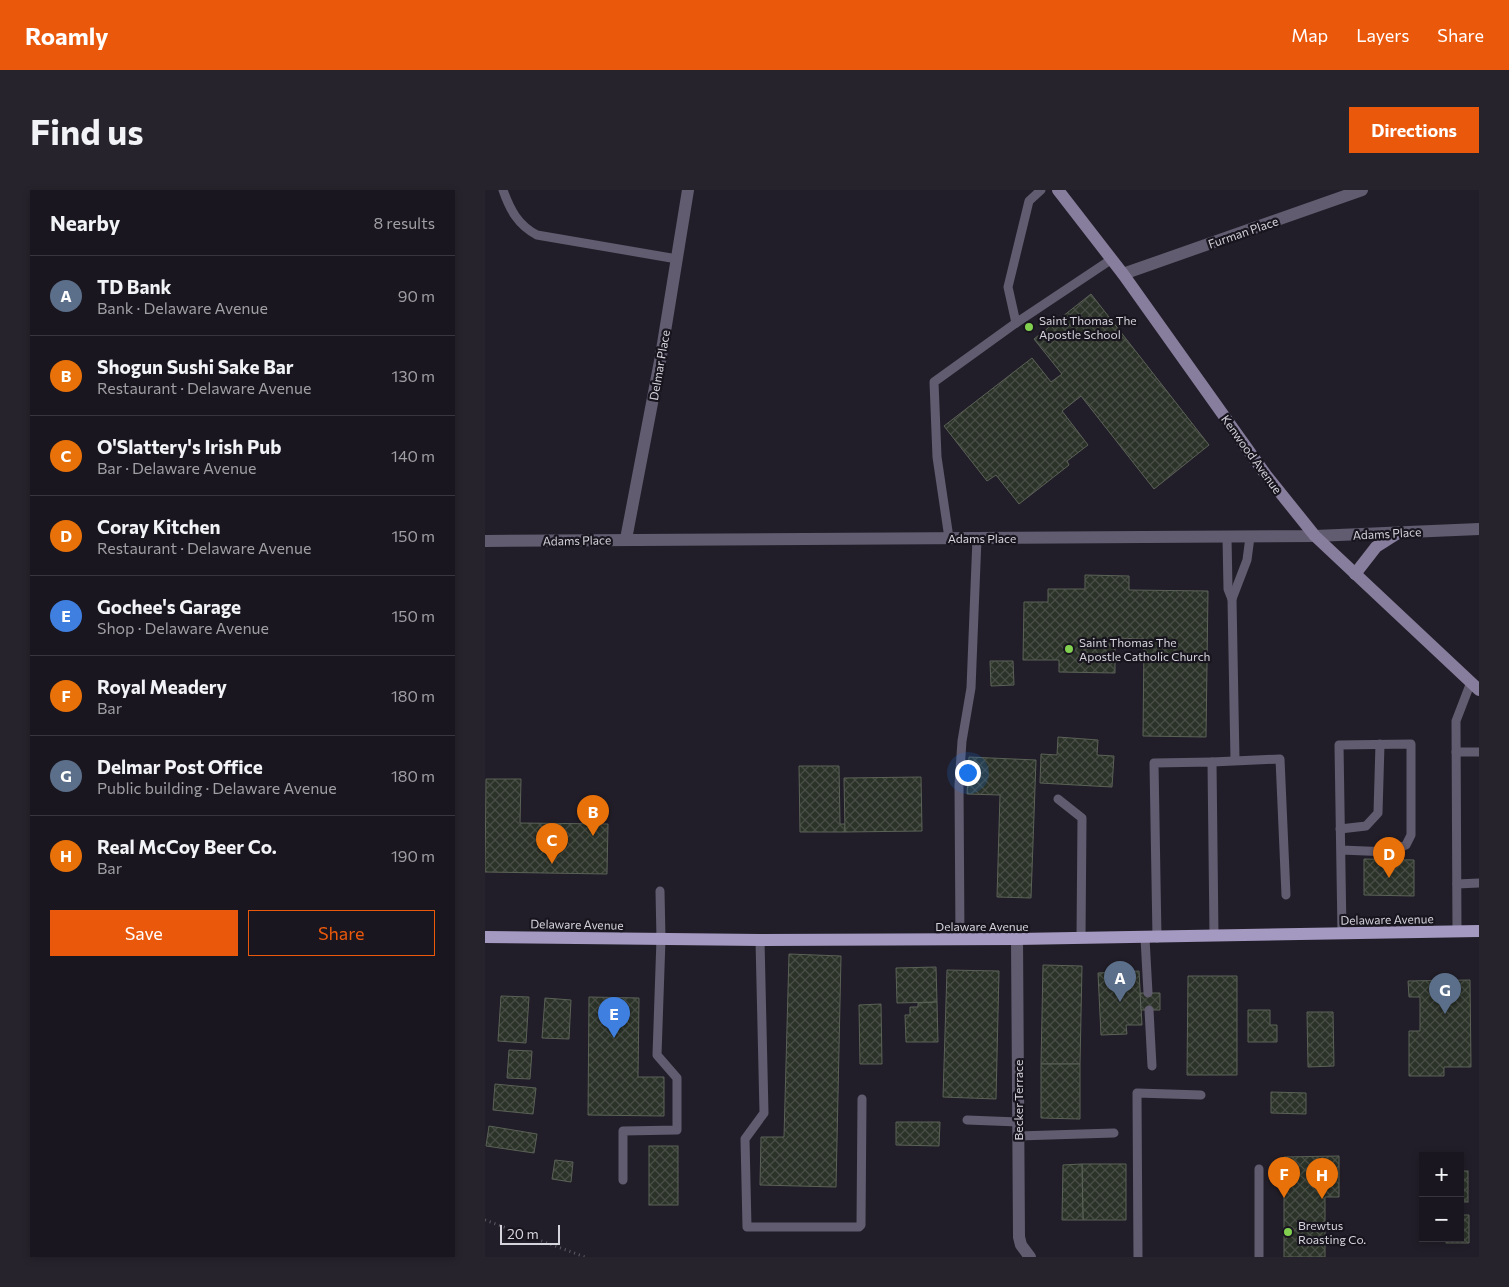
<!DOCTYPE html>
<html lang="en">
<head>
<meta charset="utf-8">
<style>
  body { margin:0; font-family:Commissioner,sans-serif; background:#27232c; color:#f1f3f6 }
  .controls { position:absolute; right:15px; bottom:15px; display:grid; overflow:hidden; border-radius:0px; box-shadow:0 2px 8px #0003 }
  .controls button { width:45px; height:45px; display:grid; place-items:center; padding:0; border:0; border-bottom:1px solid #38353d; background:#1a161f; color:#f1f3f6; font:25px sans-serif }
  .scale { position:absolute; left:15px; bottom:12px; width:60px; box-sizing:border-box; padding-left:5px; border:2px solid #d5d3db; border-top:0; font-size:14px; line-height:18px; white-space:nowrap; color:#d5d3db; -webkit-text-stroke:4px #18151f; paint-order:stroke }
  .you { position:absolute; left:482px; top:582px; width:18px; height:18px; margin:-12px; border:4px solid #fff; border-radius:50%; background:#1a73e8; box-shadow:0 0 0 8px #1a73e833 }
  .badge { display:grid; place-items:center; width:32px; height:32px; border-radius:50%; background:#ea580c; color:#fff; font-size:16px; font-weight:700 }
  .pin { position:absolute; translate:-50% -41px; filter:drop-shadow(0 1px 2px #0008) }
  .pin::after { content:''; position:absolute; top:26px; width:18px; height:15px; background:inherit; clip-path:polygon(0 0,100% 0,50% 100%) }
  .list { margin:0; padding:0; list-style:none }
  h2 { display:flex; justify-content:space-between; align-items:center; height:65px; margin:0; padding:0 20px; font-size:21px }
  h2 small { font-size:16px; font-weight:400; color:#9f9fa4 }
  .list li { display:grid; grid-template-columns:32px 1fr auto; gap:15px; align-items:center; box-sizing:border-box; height:80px; padding:0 20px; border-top:1px solid #38353d }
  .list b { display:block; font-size:19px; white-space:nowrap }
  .list p { margin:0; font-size:16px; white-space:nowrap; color:#9f9fa4 }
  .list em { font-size:16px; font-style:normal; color:#9f9fa4 }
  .actions { display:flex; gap:10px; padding:15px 20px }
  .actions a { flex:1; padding:11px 0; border:1px solid #ea580c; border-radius:0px; text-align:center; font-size:18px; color:#ea580c }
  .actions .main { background:#ea580c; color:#fff }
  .map { position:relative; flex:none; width:994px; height:1067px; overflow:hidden; border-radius:0px }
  header { display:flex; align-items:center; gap:30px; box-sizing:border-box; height:70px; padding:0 25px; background:#ea580c; color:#fff }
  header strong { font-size:24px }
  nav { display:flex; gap:28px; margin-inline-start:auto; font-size:18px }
  .intro { display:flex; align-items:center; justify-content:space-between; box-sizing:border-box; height:120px; padding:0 30px }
  h1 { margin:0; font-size:35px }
  .button { padding:12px 22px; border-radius:0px; background:#ea580c; color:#fff; font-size:18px; font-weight:700 }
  main { display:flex; gap:30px; padding:0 30px }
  aside { flex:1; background:#1a161f; border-radius:0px; box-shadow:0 2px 8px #0003 }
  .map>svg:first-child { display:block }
  .building { fill:url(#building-cross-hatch); stroke:#5a6156 }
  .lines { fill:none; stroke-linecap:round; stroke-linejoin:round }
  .path { stroke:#5e5a64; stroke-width:3; stroke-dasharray:1 4; stroke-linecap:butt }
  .lane { stroke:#625c70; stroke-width:9 }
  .street { stroke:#625c70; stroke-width:12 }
  .secondary { stroke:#877e9d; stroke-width:12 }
  .primary { stroke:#a499c0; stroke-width:12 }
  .poi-dot { fill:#82d04f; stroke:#18151f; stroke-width:2 }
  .labels { text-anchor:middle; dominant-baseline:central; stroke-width:4.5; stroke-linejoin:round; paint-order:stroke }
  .street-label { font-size:12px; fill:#d5d3db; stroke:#18151f }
  .poi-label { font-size:12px; fill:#d5d3db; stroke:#18151f; text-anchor:start }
</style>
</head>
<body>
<header>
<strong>Roamly</strong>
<nav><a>Map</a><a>Layers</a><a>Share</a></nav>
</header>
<div class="intro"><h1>Find us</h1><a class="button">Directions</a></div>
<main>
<aside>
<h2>Nearby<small>8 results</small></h2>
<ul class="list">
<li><span class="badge" style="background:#5c6f8a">A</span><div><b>TD Bank</b><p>Bank · Delaware Avenue</p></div><em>90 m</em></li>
<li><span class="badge" style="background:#e8710a">B</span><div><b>Shogun Sushi Sake Bar</b><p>Restaurant · Delaware Avenue</p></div><em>130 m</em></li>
<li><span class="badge" style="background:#e8710a">C</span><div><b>O'Slattery's Irish Pub</b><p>Bar · Delaware Avenue</p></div><em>140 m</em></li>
<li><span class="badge" style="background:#e8710a">D</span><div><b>Coray Kitchen</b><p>Restaurant · Delaware Avenue</p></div><em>150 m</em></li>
<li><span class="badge" style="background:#3f7fe0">E</span><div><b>Gochee's Garage</b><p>Shop · Delaware Avenue</p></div><em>150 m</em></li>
<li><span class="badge" style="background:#e8710a">F</span><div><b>Royal Meadery</b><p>Bar</p></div><em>180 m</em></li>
<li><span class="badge" style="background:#5c6f8a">G</span><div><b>Delmar Post Office</b><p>Public building · Delaware Avenue</p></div><em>180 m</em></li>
<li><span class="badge" style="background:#e8710a">H</span><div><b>Real McCoy Beer Co.</b><p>Bar</p></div><em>190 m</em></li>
</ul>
<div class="actions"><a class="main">Save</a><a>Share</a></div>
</aside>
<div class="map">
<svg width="994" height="1067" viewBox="0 0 994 1067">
  <defs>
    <pattern id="building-cross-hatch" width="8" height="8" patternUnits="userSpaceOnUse" patternTransform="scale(1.25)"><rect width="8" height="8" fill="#2b3228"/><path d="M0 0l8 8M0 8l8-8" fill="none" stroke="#494f47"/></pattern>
  </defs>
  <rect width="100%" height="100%" fill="#221e29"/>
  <g class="building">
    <polygon points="606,104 724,255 669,299 596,206 577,221 603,255 582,271 584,275 534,314 511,285 502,291 459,236 547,168 566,192 577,184 549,149"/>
    <polygon points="600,385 644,386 644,400 723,401 721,547 658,546 659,449 630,448 630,483 574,482 574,470 538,470 539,412 563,412 563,399 600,399"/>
    <polygon points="505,471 528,471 529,495 506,496"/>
    <polygon points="573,547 613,550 612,565 629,566 627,597 555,593 556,564 572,565"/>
    <polygon points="484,567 551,570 546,708 512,707 515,605 482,604"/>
    <polygon points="314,576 354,576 355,634 360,634 360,642 315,642"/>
    <polygon points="436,587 437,641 360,642 359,588"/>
    <polygon points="1,589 36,589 35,633 123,634 122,684 0,682"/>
    <polygon points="879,669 929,670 929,706 879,705"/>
    <polygon points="304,764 356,766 351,997 275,995 276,947 299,947"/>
    <polygon points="558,775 597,776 595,874 556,874"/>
    <polygon points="451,777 452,812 412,813 411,778"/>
    <polygon points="462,780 514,781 511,909 458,907"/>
    <polygon points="654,781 657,835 641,835 642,844 616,845 613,783"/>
    <polygon points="703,786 752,786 752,885 702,885"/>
    <polygon points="985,790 986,877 959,877 959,886 924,886 924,841 935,841 935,807 924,807 923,791"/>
    <polygon points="655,803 675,803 675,820 656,820"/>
    <polygon points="16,806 44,807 41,853 13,851"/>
    <polygon points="104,807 154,808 153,887 179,887 179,926 103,925"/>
    <polygon points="60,808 86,810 84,849 57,848"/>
    <polygon points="452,812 453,852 421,852 420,825 425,825 425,817 433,817 433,813"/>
    <polygon points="396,814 397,874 375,874 374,815"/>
    <polygon points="763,820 785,820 785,835 792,835 792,852 763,852"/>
    <polygon points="822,822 848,822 849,876 823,877"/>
    <polygon points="24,860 47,861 45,889 22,888"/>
    <polygon points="556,874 595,874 595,929 556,928"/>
    <polygon points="10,894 51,898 48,924 8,920"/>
    <polygon points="786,902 821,903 821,924 786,923"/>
    <polygon points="411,932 455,932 454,956 411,955"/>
    <polygon points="4,936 52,944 49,963 1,956"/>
    <rect x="164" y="956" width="29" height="59"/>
    <polygon points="854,966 854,1007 840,1007 840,1067 799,1067 799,967"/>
    <polygon points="70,970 88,972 86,992 67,989"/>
    <polygon points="597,974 641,974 641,1030 598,1030"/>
    <polygon points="597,974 598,1030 577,1030 578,975"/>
    <rect x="975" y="981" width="8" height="31"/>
    <polygon points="975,1025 984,1025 984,1053 961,1053 961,1048 975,1048"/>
  </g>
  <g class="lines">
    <polyline class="path" points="0,1030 100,1067"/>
    <g class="lane">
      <path d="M18 0C25 20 33 35 52 45L192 69"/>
      <polyline points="531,133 523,97 544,11 556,0"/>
      <polyline points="742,347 743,399 747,409 750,570"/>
      <polyline points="464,348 452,267 449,192 531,133 627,69"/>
      <polyline points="747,409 762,370 765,347"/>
      <polyline points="971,562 994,562"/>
      <polyline points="727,572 795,569 801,705"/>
      <polyline points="573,609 597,628 596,748"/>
      <polyline points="855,639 881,636 893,623 895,554"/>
      <polyline points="856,660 905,662 921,655 926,645 926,554 854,555 857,743"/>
      <polyline points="972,694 994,693"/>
      <polyline points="972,741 971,531 986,492"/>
      <polyline points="660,748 663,803"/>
      <polyline points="672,748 669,573 727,572 729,746"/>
      <polyline points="475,749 474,595 477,551 486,498 492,348"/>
      <polyline points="275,750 279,923 260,949 262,1037 374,1037 376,1035 377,909"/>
      <polyline points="664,820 667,876"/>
      <polyline points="482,930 533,932"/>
      <polyline points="533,946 629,943"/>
      <polyline points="138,990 138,941 192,940 192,888 172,865 176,749 175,701"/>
      <polyline points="653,1067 652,903 716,905"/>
      <polyline points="774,1067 774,979"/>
    </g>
    <g class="street">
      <polyline points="638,84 877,0"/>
      <polyline points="141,349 176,166 203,0"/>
      <polyline points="0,351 830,346 994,339"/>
      <polyline points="532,749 534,1047 536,1055 545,1067"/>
    </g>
    <g class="secondary">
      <polyline points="573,0 638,84 781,285 830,346 994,500"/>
      <polyline points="870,384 891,357 913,343"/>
    </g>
    <polyline class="primary" points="0,747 275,750 532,749 994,741"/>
  </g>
  <g class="poi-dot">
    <circle cx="544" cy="137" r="5"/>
    <circle cx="584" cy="459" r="5"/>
    <circle cx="803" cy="1042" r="5"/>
  </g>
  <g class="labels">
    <g class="street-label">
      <text transform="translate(758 42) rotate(-19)">Furman Place</text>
      <text transform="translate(174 175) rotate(-80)">Delmar Place</text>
      <text transform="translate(767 264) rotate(54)">Kenwood Avenue</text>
      <text transform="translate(902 343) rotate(-3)">Adams Place</text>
      <text x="497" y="348">Adams Place</text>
      <text transform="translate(92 350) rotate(-1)">Adams Place</text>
      <text transform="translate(902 729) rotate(-1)">Delaware Avenue</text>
      <text transform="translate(92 734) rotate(1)">Delaware Avenue</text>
      <text x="497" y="736">Delaware Avenue</text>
      <text transform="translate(533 910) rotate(-90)">Becker Terrace</text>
    </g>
    <g class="poi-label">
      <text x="554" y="130">Saint Thomas The<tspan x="554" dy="14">Apostle School</tspan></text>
      <text x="594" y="452">Saint Thomas The<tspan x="594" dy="14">Apostle Catholic Church</tspan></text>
      <text x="813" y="1035">Brewtus<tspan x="813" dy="14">Roasting Co.</tspan></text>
    </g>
  </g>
</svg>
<div class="controls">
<button>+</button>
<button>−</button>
</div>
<div class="scale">20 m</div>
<div class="you"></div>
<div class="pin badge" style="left:635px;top:812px;background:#5c6f8a">A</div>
<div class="pin badge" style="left:108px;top:646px;background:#e8710a">B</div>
<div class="pin badge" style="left:67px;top:674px;background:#e8710a">C</div>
<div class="pin badge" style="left:904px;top:688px;background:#e8710a">D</div>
<div class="pin badge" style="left:129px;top:848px;background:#3f7fe0">E</div>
<div class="pin badge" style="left:799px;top:1008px;background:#e8710a">F</div>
<div class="pin badge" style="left:960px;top:824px;background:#5c6f8a">G</div>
<div class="pin badge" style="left:837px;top:1009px;background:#e8710a">H</div>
</div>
</main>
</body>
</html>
